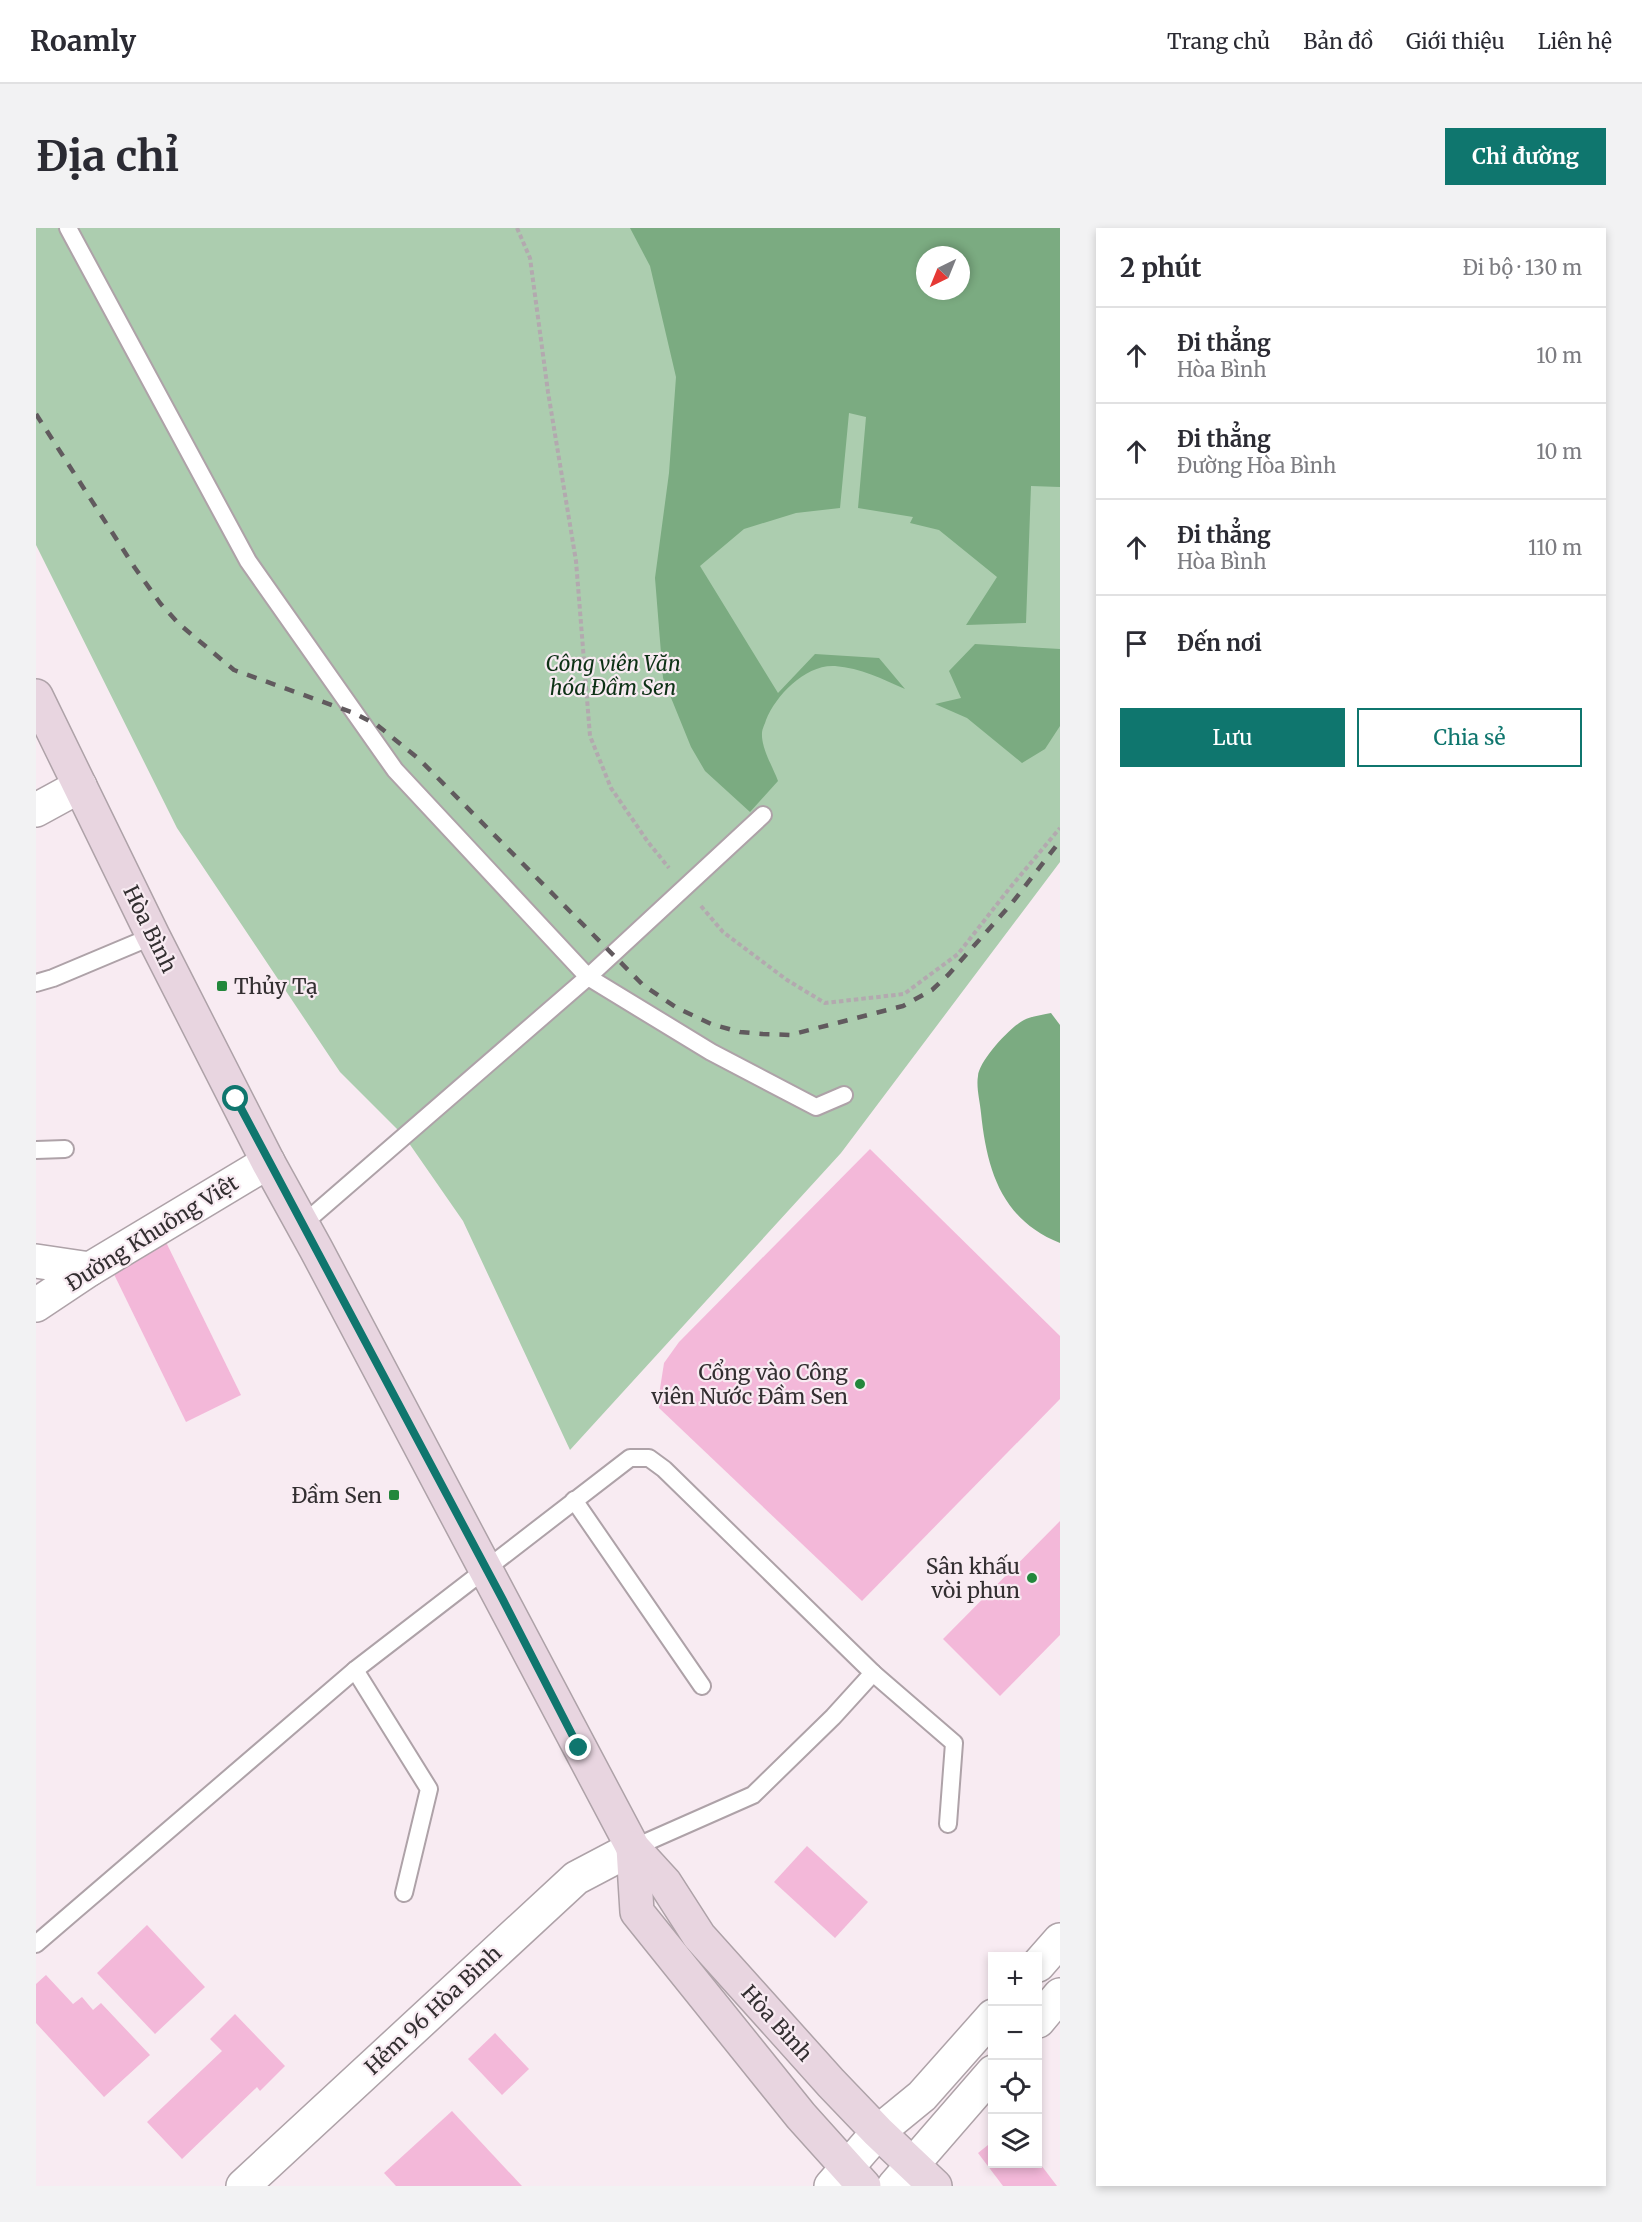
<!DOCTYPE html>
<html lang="vi">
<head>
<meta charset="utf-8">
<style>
  body { margin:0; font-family:Merriweather,serif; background:#f2f2f3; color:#2b2b33 }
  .controls { position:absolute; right:18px; bottom:18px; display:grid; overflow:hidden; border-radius:0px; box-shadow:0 3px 9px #0003 }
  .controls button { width:54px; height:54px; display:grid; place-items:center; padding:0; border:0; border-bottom:2px solid #e1e1e2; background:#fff; color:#2b2b33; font:30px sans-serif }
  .compass { position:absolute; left:880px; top:18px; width:54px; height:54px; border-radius:50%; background:#fff; box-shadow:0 3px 9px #0003; rotate:223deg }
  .stop { position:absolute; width:18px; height:18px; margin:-14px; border:4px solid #0f766e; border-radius:50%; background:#fff }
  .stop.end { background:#0f766e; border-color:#fff; box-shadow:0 2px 6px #0008 }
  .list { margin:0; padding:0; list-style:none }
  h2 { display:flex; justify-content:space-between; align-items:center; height:78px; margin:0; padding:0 24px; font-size:26px }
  h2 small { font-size:20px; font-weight:400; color:#7c7c81 }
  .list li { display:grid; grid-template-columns:39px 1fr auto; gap:18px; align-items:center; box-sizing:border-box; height:96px; padding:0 24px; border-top:2px solid #e1e1e2 }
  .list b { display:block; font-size:22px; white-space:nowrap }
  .list p { margin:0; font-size:20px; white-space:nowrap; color:#7c7c81 }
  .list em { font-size:20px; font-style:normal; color:#7c7c81 }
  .actions { display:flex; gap:12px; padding:18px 24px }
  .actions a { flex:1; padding:14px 0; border:2px solid #0f766e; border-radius:0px; text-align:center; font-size:21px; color:#0f766e }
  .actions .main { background:#0f766e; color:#fff }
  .icon { flex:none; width:33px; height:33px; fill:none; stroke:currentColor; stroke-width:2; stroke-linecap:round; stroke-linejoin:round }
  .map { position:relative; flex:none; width:1024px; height:1958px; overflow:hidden; border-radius:0px }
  header { display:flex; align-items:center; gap:36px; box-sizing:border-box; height:84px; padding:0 30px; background:#fff; border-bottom:2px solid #e1e1e2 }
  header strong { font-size:28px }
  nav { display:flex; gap:33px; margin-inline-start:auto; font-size:21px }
  .intro { display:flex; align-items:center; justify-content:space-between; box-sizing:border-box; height:144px; padding:0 36px }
  h1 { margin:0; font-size:42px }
  .button { padding:15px 27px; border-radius:0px; background:#0f766e; color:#fff; font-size:21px; font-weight:700 }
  main { display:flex; gap:36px; padding:0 36px }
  aside { flex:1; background:#fff; border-radius:0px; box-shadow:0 3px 9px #0003 }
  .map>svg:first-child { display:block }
  .green { fill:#accdaf; fill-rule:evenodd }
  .water { fill:#7bab81; fill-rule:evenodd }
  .building { fill:#f3b8d9 }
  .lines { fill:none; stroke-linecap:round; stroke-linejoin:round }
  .service-casing { stroke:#aea2a8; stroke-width:20 }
  .minor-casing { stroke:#aea2a8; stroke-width:36 }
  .tertiary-casing { stroke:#aea2a8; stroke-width:36 }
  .secondary-casing { stroke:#aea2a8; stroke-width:36 }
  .path { stroke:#b3a9af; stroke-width:4; stroke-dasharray:4.5 3; stroke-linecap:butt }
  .service { stroke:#fff; stroke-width:16 }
  .minor { stroke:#fff; stroke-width:33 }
  .tertiary { stroke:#fff; stroke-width:33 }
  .secondary { stroke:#e8d5e0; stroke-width:33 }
  .rail { stroke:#615a5e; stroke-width:4.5; stroke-dasharray:10 10; stroke-linecap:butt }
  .route { stroke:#0f766e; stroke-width:8 }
  .poi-dot { fill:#23873c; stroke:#f8ebf2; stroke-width:2 }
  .labels { text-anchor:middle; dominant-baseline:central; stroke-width:4.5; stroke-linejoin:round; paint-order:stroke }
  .park-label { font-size:21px; font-style:italic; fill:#0d3115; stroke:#f8ebf2 }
  .street-label { font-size:21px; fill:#332f31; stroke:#f8ebf2 }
  .poi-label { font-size:21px; fill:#332f31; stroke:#f8ebf2; text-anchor:end }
</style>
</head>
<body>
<header>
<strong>Roamly</strong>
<nav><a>Trang chủ</a><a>Bản đồ</a><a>Giới thiệu</a><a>Liên hệ</a></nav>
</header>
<div class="intro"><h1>Địa chỉ</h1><a class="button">Chỉ đường</a></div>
<main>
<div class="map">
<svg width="1024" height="1958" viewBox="0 0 1024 1958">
  <rect width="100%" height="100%" fill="#f8ebf2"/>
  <path class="green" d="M0 0H1024V634L805 925 534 1222 427 993 368 908 304 844 141 600 0 317ZM889 27H925V63H889Z"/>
  <g class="water">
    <path d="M594 0H1024V259L995 258 990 395 930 397 961 349 903 302 874 295 877 289 822 280 830 189 813 185 804 280 760 285 708 301 664 338 742 465 779 426 843 430 869 461C846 451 825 440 799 438 770 436 740 467 730 492 729 496 726 501 726 505 725 520 737 539 742 553L714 584 669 543 655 519 627 450 619 350 633 245 640 149 614 38ZM889 27H925V63H889Z"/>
    <polygon points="939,416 1024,421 1024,498 1009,521 986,535 931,490 899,476 925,470 913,443"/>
    <path d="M1015 785 1024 797V1015C966 992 951 943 945 885 944 874 940 859 942 848 943 833 974 799 988 792 995 788 1007 787 1015 785Z"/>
  </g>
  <g class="building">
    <polygon points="834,921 1024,1108 1024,1171 826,1373 623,1180 623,1167 628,1135 643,1114"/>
    <polygon points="127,1008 205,1167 150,1194 72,1034"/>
    <polygon points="1024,1293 1024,1407 964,1468 907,1411"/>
    <polygon points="771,1618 832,1674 799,1710 738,1654"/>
    <polygon points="111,1697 169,1759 119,1806 61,1745"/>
    <polygon points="10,1747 37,1776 46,1769 57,1782 65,1775 114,1827 68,1869 0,1795 0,1756"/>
    <polygon points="199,1786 249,1838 224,1863 221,1859 146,1931 111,1894 186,1823 174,1811"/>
    <polygon points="459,1805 493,1841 466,1867 432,1831"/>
    <polygon points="416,1883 486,1958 360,1958 348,1945"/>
    <polygon points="957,1913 957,1936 1002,1936 1002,1933 1021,1958 967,1958 942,1925"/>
  </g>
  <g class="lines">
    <g class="service-casing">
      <g id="service">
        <polyline points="32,0 212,333 359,542 552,749 727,587"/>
        <polyline points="0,755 17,750 117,708"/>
        <polyline points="0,922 29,921"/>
        <polyline points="267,996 552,749 675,824 780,879 808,867"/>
        <polyline points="538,1272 666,1458"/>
        <polyline points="319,1442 393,1561 368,1665"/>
        <polyline points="597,1620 717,1567 797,1489 837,1445"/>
        <polyline points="0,1716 319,1442 594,1230 613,1230 628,1241 837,1445 918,1515 912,1596"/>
      </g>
    </g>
    <g class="minor-casing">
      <g id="minor">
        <polyline points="0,582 44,558"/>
        <polyline points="0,1033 54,1041"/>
        <polyline points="207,1958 540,1650 597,1620"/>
      </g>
    </g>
    <g class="tertiary-casing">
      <g id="tertiary">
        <polyline points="0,1077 54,1041 232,934"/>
        <polyline points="1002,1737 1024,1712"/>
        <polyline points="1002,1793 1024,1767"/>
        <polyline points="795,1958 842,1904 886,1868 957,1788"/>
        <polyline points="858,1958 957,1844"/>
      </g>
    </g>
    <g class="secondary-casing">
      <g id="secondary">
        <polyline points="0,468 117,708 232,934 280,1021 597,1620 629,1655 663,1708 795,1855 842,1904 899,1958"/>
        <polyline points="597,1620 601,1684 765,1888 828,1958"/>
      </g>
    </g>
    <g class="path">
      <polyline points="481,0 494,30 512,164 540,333 554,508 575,560 612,614 633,640"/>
      <polyline points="665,678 687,704 751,752 789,775 868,766 922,726 973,661 1024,600"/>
    </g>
    <use href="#service" class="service"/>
    <use href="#minor" class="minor"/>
    <use href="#tertiary" class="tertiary"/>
    <use href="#secondary" class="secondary"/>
    <polyline class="rail" points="0,186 99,340 124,375 143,396 198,442 318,485 341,497 383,531 607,757 641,780 675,796 704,804 726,806 754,807 867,778 896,762 913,746 976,675 1024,613"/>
  </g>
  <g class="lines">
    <polyline class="route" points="200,871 467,1372 543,1520"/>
  </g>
  <g class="poi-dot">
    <rect x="180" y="752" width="12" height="12" rx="3"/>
    <circle cx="824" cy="1156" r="6"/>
    <rect x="352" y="1261" width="12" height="12" rx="3"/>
    <circle cx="996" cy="1350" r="6"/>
  </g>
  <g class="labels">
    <g class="park-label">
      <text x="577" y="435">Công viên Văn<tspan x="577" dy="24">hóa Đầm Sen</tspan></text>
    </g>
    <g class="street-label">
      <text transform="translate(114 701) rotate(64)">Hòa Bình</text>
      <text transform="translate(116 1005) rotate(-32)">Đường Khuông Việt</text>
      <text transform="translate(397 1782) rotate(-43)">Hẻm 96 Hòa Bình</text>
      <text transform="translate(741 1795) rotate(48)">Hòa Bình</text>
    </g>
    <g class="poi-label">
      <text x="198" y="758" text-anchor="start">Thủy Tạ</text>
      <text x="812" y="1144">Cổng vào Công<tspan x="812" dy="24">viên Nước Đầm Sen</tspan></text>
      <text x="346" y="1267">Đầm Sen</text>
      <text x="984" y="1338">Sân khấu<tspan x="984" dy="24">vòi phun</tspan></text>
    </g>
  </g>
</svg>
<div class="controls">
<button>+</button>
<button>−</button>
<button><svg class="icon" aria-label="locate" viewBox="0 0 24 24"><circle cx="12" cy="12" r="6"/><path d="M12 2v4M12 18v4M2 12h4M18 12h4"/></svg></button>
<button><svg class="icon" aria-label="layers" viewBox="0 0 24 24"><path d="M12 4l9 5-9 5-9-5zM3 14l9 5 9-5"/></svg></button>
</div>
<svg class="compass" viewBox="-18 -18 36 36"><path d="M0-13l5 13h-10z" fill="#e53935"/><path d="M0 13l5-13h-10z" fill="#7c7c81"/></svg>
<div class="stop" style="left:200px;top:871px"></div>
<div class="stop end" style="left:543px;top:1520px"></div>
</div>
<aside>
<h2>2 phút<small>Đi bộ · 130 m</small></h2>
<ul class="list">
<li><svg class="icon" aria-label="ahead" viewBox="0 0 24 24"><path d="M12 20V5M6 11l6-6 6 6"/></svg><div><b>Đi thẳng</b><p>Hòa Bình</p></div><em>10 m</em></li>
<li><svg class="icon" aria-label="ahead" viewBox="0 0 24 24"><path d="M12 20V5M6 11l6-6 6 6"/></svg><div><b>Đi thẳng</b><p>Đường Hòa Bình</p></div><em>10 m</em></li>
<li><svg class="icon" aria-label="ahead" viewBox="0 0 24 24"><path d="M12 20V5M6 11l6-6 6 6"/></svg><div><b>Đi thẳng</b><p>Hòa Bình</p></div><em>110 m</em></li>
<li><svg class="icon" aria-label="arrive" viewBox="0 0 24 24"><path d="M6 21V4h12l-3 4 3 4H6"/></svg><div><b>Đến nơi</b></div></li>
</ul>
<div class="actions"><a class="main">Lưu</a><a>Chia sẻ</a></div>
</aside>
</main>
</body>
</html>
